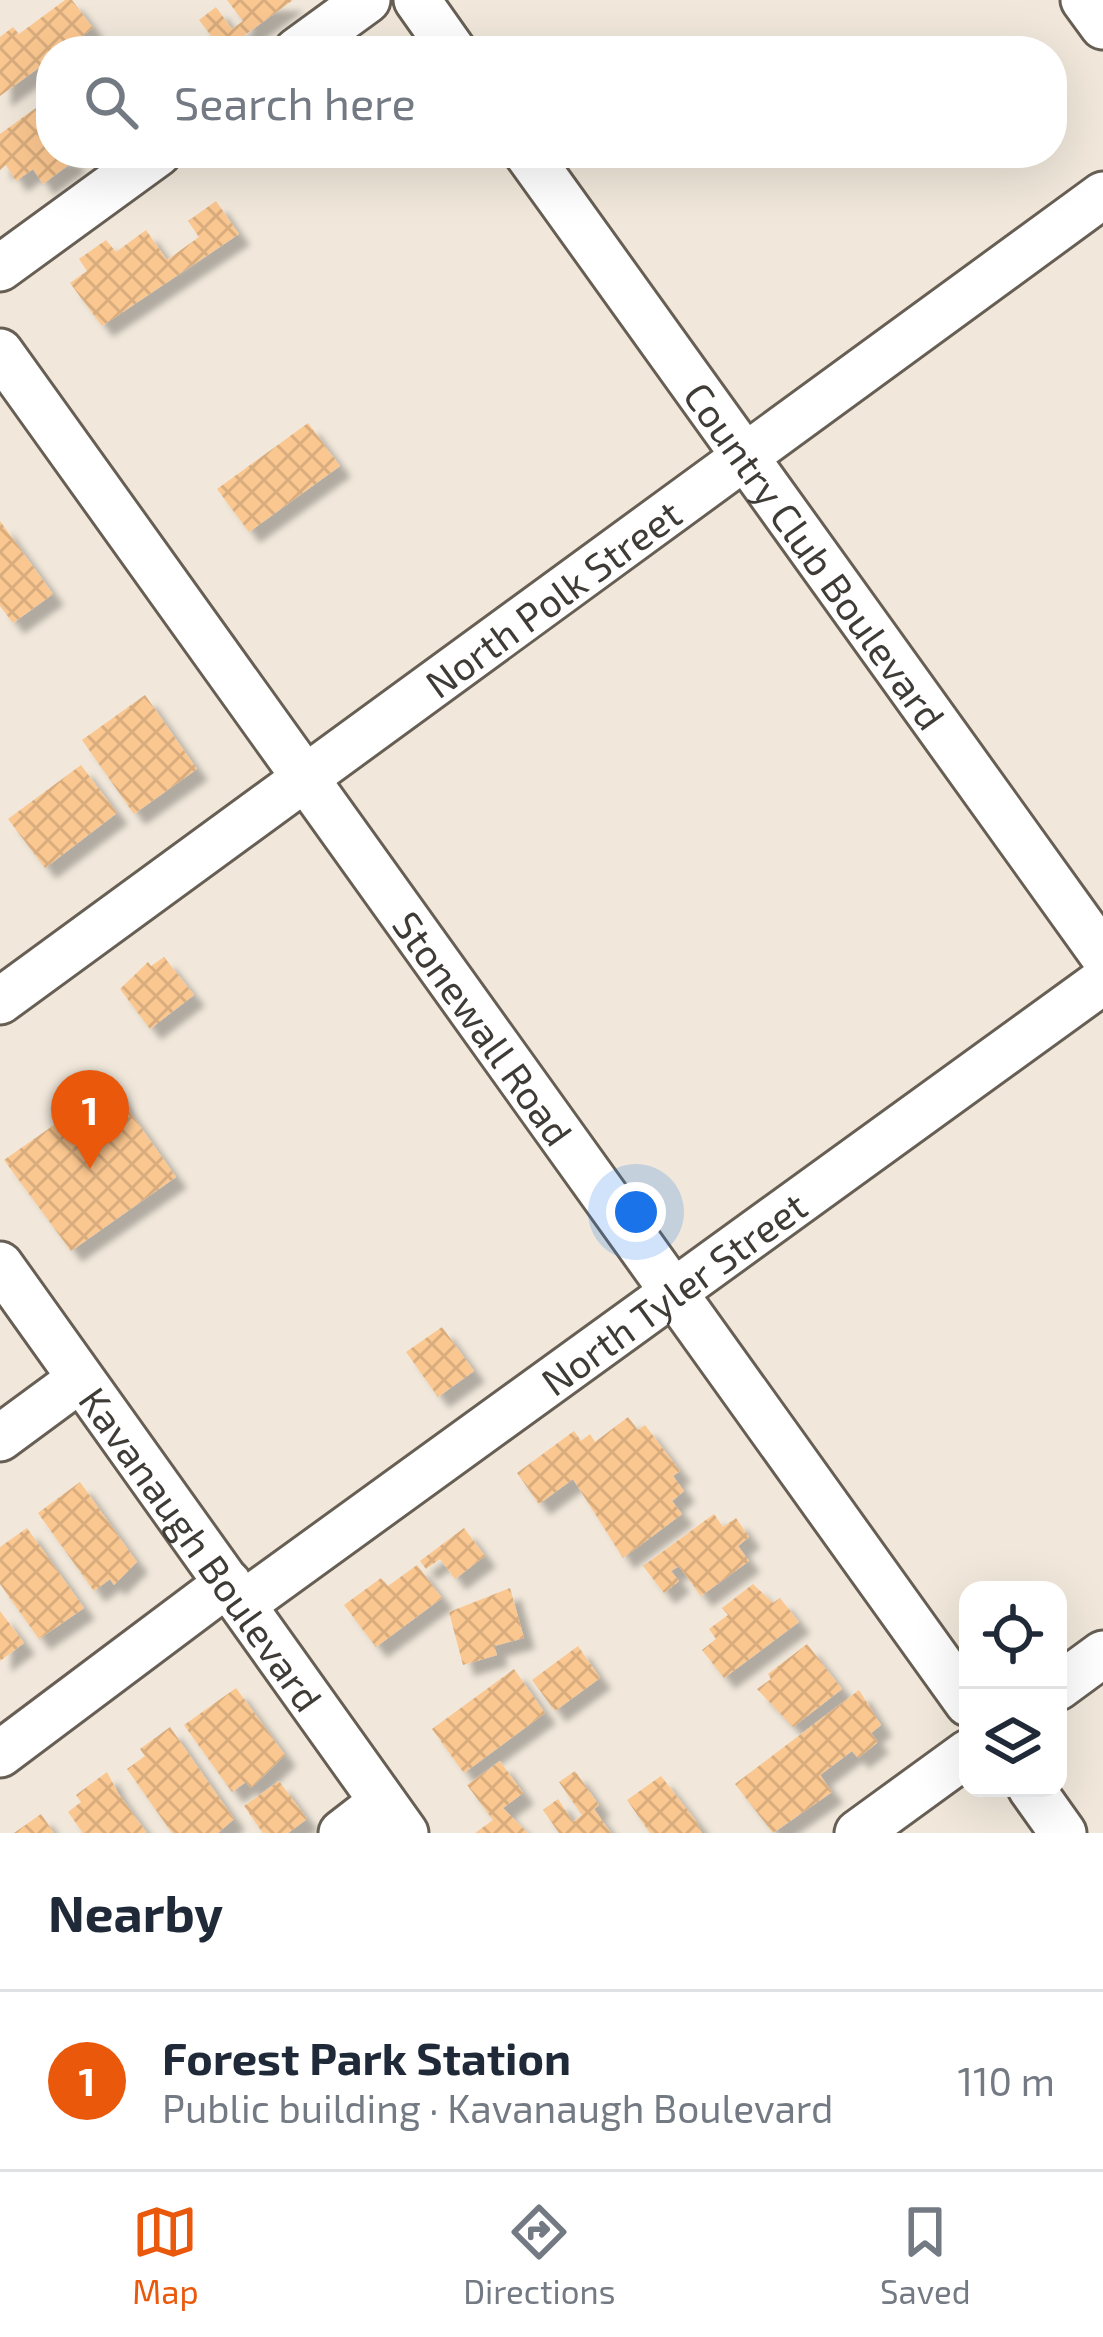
<!DOCTYPE html>
<html lang="en">
<head>
<meta charset="utf-8">
<style>
  body { margin:0; font-family:"Exo 2",sans-serif; background:#f2f2f3; color:#1f2937 }
  .controls { position:absolute; right:36px; bottom:36px; display:grid; overflow:hidden; border-radius:24px; box-shadow:0 12px 48px #0002 }
  .controls button { width:108px; height:108px; display:grid; place-items:center; padding:0; border:0; border-bottom:3px solid #e0e1e3; background:#fff; color:#1f2937; font:60px sans-serif }
  .you { position:absolute; left:636px; top:1212px; width:42px; height:42px; margin:-30px; border:9px solid #fff; border-radius:50%; background:#1a73e8; box-shadow:0 0 0 18px #1a73e833 }
  .badge { display:grid; place-items:center; width:78px; height:78px; border-radius:50%; background:#ea580c; color:#fff; font-size:39px; font-weight:700 }
  .pin { position:absolute; translate:-50% -99px; filter:drop-shadow(0 3px 6px #0008) }
  .pin::after { content:''; position:absolute; top:63px; width:42px; height:36px; background:inherit; clip-path:polygon(0 0,100% 0,50% 100%) }
  .list { margin:0; padding:0; list-style:none }
  h2 { display:flex; justify-content:space-between; align-items:center; height:156px; margin:0; padding:0 48px; font-size:51px }
  h2 small { font-size:39px; font-weight:400; color:#747a83 }
  .list li { display:grid; grid-template-columns:78px 1fr auto; gap:36px; align-items:center; box-sizing:border-box; height:180px; padding:0 48px; border-top:3px solid #e0e1e3 }
  .list b { display:block; font-size:45px; white-space:nowrap }
  .list p { margin:0; font-size:39px; white-space:nowrap; color:#747a83 }
  .list em { font-size:39px; font-style:normal; color:#747a83 }
  .icon { flex:none; width:66px; height:66px; fill:none; stroke:currentColor; stroke-width:2; stroke-linecap:round; stroke-linejoin:round }
  .map { position:relative; flex:none; width:1103px; height:1833px; overflow:hidden }
  .search { position:absolute; background:#fff; box-shadow:0 12px 48px #0002; left:36px; right:36px; top:36px; height:132px; display:flex; align-items:center; gap:30px; box-sizing:border-box; padding:0 42px; border-radius:48px; color:#747a83; font-size:45px }
  .sheet { height:336px; background:#fff }
  nav { display:flex; justify-content:space-around; align-items:center; box-sizing:border-box; height:168px; border-top:3px solid #e0e1e3; background:#fff; font-size:33px; color:#747a83 }
  nav a { display:grid; justify-items:center; gap:6px }
  nav .on { color:#ea580c }
  .map>svg:first-child { display:block }
  .building { fill:url(#building-cross-hatch); filter:url(#shadow) }
  .lines { fill:none; stroke-linecap:round; stroke-linejoin:round }
  .minor-casing { stroke:#675f54; stroke-width:51 }
  .minor { stroke:#fff; stroke-width:45 }
  .labels { text-anchor:middle; dominant-baseline:central; stroke-width:10; stroke-linejoin:round; paint-order:stroke }
  .street-label { font-size:39px; fill:#3f3b36; stroke:#fff5e8 }
</style>
</head>
<body>
<div class="map">
<svg width="1103" height="1833" viewBox="0 0 1103 1833">
  <defs>
    <pattern id="building-cross-hatch" width="8" height="8" patternUnits="userSpaceOnUse" patternTransform="scale(3)"><rect width="8" height="8" fill="#fbc790"/><path d="M0 0l8 8M0 8l8-8" fill="none" stroke="#d8ac7d"/></pattern>
    <filter id="shadow"><feDropShadow dx="11" dy="11" stdDeviation="3" flood-color="#0004"/></filter>
  </defs>
  <rect width="100%" height="100%" fill="#f1e8db"/>
  <g class="building">
    <polygon points="65,0 72,0 93,28 62,51 51,51 51,59 0,96 0,37 13,27 19,34"/>
    <polygon points="227,0 293,0 223,51 199,20 216,7 232,29 243,21"/>
    <polygon points="51,97 51,153 68,153 74,161 43,184 33,169 16,181 6,165 0,170 0,134"/>
    <polygon points="216,201 239,234 102,326 70,283 87,271 79,259 106,240 116,252 146,230 167,260 199,237 188,221"/>
    <polygon points="308,423 340,466 249,532 217,489"/>
    <polygon points="0,521 53,594 13,623 0,606"/>
    <polygon points="145,695 197,769 134,814 82,740"/>
    <polygon points="81,765 117,813 45,868 8,819"/>
    <polygon points="164,957 194,995 150,1029 120,989 148,962 151,966"/>
    <polygon points="111,1085 176,1177 71,1251 4,1160"/>
    <polygon points="442,1327 474,1371 438,1397 406,1352"/>
    <polygon points="628,1417 638,1430 645,1425 680,1471 673,1476 684,1491 672,1501 682,1514 623,1558 573,1479 539,1504 517,1473 574,1431 581,1441 590,1434 595,1442"/>
    <polygon points="80,1482 137,1562 114,1585 110,1579 94,1591 38,1513"/>
    <polygon points="714,1514 723,1527 736,1518 749,1537 738,1546 749,1561 701,1596 679,1566 671,1571 679,1581 664,1593 643,1566"/>
    <polygon points="27,1528 84,1608 39,1639 0,1584 0,1547"/>
    <polygon points="464,1528 485,1556 455,1579 440,1559 426,1569 420,1561"/>
    <polygon points="417,1565 442,1598 376,1647 344,1605 381,1578 388,1586"/>
    <polygon points="753,1584 773,1603 780,1598 799,1622 724,1678 702,1650 716,1639 709,1629 728,1615 722,1608"/>
    <polygon points="510,1588 524,1638 494,1646 497,1655 463,1665 449,1612"/>
    <polygon points="0,1611 24,1643 0,1661"/>
    <polygon points="807,1644 842,1689 793,1727 757,1689 771,1679 768,1674"/>
    <polygon points="578,1646 600,1678 555,1711 532,1680"/>
    <polygon points="514,1669 545,1713 464,1773 432,1729"/>
    <polygon points="236,1688 285,1755 251,1788 246,1782 232,1792 184,1725"/>
    <polygon points="859,1690 881,1725 871,1733 878,1742 858,1758 852,1751 820,1775 832,1792 773,1833 735,1784"/>
    <polygon points="170,1727 234,1819 218,1833 172,1833 127,1769 145,1756 140,1749"/>
    <polygon points="500,1761 523,1793 503,1808 528,1833 475,1833 493,1820 467,1785"/>
    <polygon points="575,1771 599,1805 594,1809 611,1833 559,1833 543,1810 558,1799 573,1822 582,1815 559,1782"/>
    <polygon points="107,1772 118,1793 147,1833 83,1833 68,1812 81,1802 76,1795"/>
    <polygon points="661,1776 696,1821 702,1833 650,1833 627,1800"/>
    <polygon points="279,1781 307,1819 288,1833 263,1833 244,1806"/>
    <polygon points="41,1814 54,1833 14,1833"/>
  </g>
  <g class="lines">
    <g class="minor-casing">
      <g id="minor">
        <polyline points="417,0 453,51"/>
        <polyline points="1084,0 1103,26"/>
        <polyline points="297,51 367,0"/>
        <path id="s1" d="M527 153 1103 955"/>
        <polyline points="0,268 158,153"/>
        <path id="s2" d="M0 352 968 1703"/>
        <path id="s3" d="M0 1001 1103 195"/>
        <path id="s4" d="M0 1265 405 1833"/>
        <polyline points="0,1438 80,1379"/>
        <path id="s5" d="M243 1604 1103 981"/>
        <polyline points="1058,1687 1103,1654"/>
        <polyline points="0,1754 228,1583"/>
        <polyline points="1031,1788 1063,1833"/>
        <polyline points="342,1833 382,1802"/>
        <polyline points="858,1833 968,1753"/>
      </g>
    </g>
    <use href="#minor" class="minor"/>
  </g>
  <g class="labels">
    <g class="street-label">
      <text stroke="none"><textPath href="#s1" startOffset="495">Country Club Boulevard</textPath></text>
      <text stroke="none"><textPath href="#s3" startOffset="684">North Polk Street</textPath></text>
      <text stroke="none"><textPath href="#s2" startOffset="831">Stonewall Road</textPath></text>
      <text stroke="none"><textPath href="#s5" startOffset="531">North Tyler Street</textPath></text>
      <text stroke="none"><textPath href="#s4" startOffset="348">Kavanaugh Boulevard</textPath></text>
    </g>
  </g>
</svg>
<div class="controls">
<button><svg class="icon" aria-label="locate" viewBox="0 0 24 24"><circle cx="12" cy="12" r="6"/><path d="M12 2v4M12 18v4M2 12h4M18 12h4"/></svg></button>
<button><svg class="icon" aria-label="layers" viewBox="0 0 24 24"><path d="M12 4l9 5-9 5-9-5zM3 14l9 5 9-5"/></svg></button>
</div>
<div class="you"></div>
<div class="pin badge" style="left:90px;top:1169px">1</div>
<div class="search"><svg class="icon" aria-label="search" viewBox="0 0 24 24"><circle cx="10" cy="10" r="6"/><path d="M15 15l6 6"/></svg>Search here</div>
</div>
<section class="sheet">
<h2>Nearby<small></small></h2>
<ul class="list">
<li><span class="badge">1</span><div><b>Forest Park Station</b><p>Public building · Kavanaugh Boulevard</p></div><em>110 m</em></li>
</ul>
</section>
<nav>
<a class="on"><svg class="icon" aria-label="map" viewBox="0 0 24 24"><path d="M3 6l6-2 6 2 6-2v14l-6 2-6-2-6 2zM9 4v14M15 6v14"/></svg>Map</a>
<a><svg class="icon" aria-label="directions" viewBox="0 0 24 24"><path d="M12 3l9 9-9 9-9-9zM9 14v-3h6M13 9l2 2-2 2"/></svg>Directions</a>
<a><svg class="icon" aria-label="saved" viewBox="0 0 24 24"><path d="M7 4h10v16l-5-4-5 4z"/></svg>Saved</a>
</nav>
</body>
</html>
